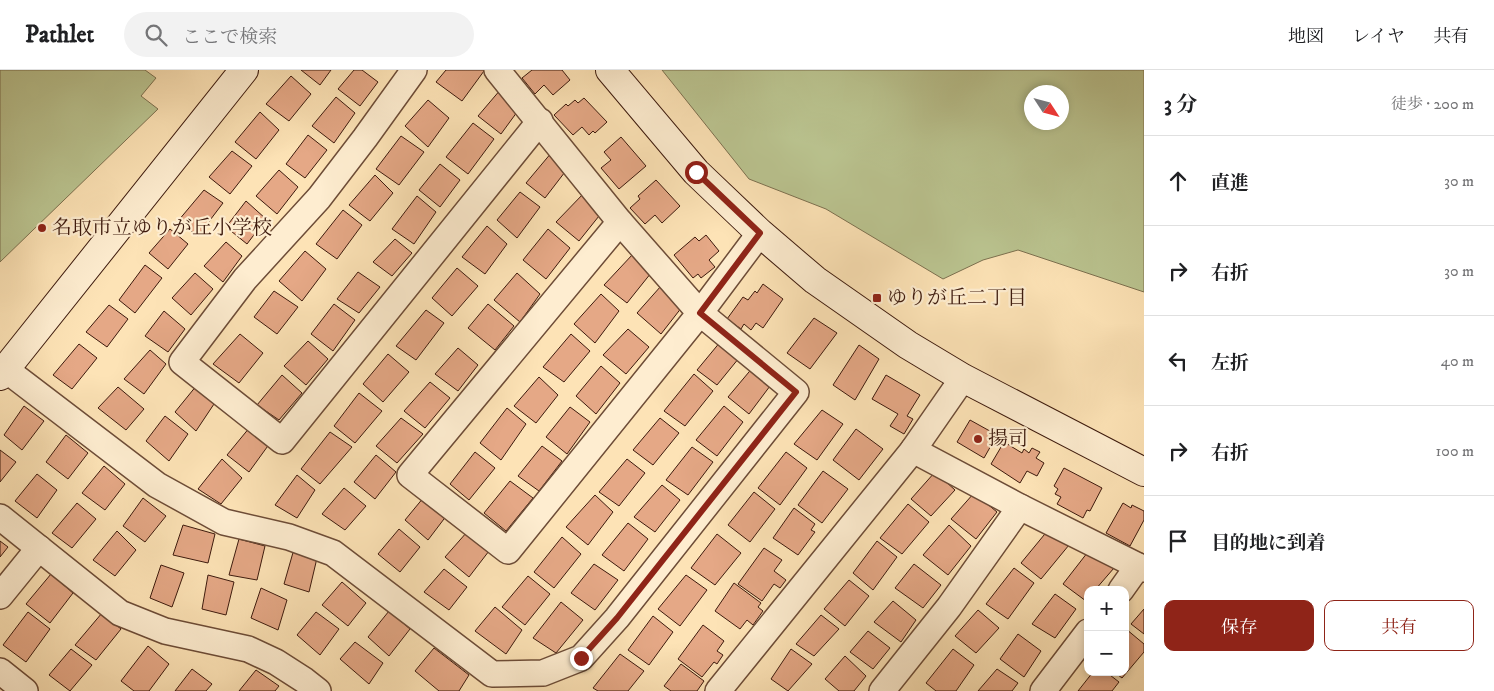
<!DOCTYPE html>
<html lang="ja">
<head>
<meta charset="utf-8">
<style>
  body { margin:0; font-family:"IM FELL DW Pica","Noto Serif JP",serif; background:#f2f2f2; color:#202124 }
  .controls { position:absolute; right:15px; bottom:15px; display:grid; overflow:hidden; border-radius:10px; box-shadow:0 2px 8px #0003 }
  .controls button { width:45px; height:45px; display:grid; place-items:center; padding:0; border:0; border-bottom:1px solid #e0e0e0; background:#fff; color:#202124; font:25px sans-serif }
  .compass { position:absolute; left:1024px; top:15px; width:45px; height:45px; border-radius:50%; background:#fff; box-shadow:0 2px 8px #0003; rotate:126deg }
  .stop { position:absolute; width:15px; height:15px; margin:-11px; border:4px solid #8f2418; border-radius:50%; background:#fff }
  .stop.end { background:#8f2418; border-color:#fff; box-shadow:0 1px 5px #0008 }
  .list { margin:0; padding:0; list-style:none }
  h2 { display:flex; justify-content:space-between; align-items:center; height:65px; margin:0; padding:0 20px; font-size:21px }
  h2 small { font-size:16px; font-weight:400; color:#757577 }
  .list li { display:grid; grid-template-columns:32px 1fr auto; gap:15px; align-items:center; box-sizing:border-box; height:90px; padding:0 20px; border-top:1px solid #e0e0e0 }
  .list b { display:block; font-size:19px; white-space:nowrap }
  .list em { font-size:16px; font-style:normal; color:#757577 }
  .actions { display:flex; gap:10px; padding:15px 20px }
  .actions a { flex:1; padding:11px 0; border:1px solid #8f2418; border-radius:10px; text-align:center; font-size:18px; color:#8f2418 }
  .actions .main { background:#8f2418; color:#fff }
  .icon { flex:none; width:28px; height:28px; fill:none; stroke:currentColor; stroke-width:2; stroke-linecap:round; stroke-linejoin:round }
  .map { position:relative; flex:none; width:1144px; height:621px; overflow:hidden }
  header { display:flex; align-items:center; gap:30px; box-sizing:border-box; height:70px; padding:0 25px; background:#fff; border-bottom:1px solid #e0e0e0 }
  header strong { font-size:24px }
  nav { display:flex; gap:28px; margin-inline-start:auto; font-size:18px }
  .search { width:350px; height:45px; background:#f2f2f2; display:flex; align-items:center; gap:12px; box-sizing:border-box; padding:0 18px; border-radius:28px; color:#757577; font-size:19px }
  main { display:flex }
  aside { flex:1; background:#fff }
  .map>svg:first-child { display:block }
  .green { fill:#bbc591; stroke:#7c704f; fill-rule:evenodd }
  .building { fill:#e5a886; stroke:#3d1a0d }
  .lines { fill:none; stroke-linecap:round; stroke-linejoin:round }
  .street-casing { stroke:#6d4c37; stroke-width:28 }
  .secondary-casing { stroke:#3d1a0d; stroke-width:30 }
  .street { stroke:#feedd0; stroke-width:25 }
  .secondary { stroke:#feedd0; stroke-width:28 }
  .route { stroke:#8f2418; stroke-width:6 }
  .poi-dot { fill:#8f2418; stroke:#feedd0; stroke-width:2 }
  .labels { text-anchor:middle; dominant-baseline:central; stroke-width:4.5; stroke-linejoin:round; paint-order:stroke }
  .poi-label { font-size:20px; fill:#3d1a0d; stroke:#feedd0; text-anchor:start }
</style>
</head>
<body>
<header>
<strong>Pathlet</strong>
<div class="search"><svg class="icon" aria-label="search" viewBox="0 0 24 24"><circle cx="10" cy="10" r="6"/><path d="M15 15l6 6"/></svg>ここで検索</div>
<nav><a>地図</a><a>レイヤ</a><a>共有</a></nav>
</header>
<main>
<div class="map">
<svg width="1144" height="621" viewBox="0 0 1144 621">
  <rect width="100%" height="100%" fill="#fde3b6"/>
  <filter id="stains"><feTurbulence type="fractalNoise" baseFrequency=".004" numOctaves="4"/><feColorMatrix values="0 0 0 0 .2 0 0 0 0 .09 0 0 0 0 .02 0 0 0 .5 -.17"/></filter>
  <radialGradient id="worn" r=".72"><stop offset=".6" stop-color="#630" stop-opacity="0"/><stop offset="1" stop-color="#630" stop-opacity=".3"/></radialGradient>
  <g class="green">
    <polygon points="0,0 145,0 156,8 141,26 158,39 0,192"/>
    <path d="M662 0H1144V222L1018 180 983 190 943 209 826 139 749 109ZM1032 22H1062V52H1032Z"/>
  </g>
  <g class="building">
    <polygon points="301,0 331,0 320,15"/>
    <polygon points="354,0 362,0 378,12 360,36 338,19"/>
    <polygon points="446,0 483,0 484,1 462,31 436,12"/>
    <polygon points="532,0 562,0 570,10 553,25 544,15 535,24 522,8"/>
    <polygon points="291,6 311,24 289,51 266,34"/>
    <polygon points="501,19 520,38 501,64 478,46"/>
    <polygon points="336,27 355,43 334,73 312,56"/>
    <polygon points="584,28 607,52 595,63 593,61 589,65 582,57 573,65 554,45 566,34 568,36 575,30 578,33"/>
    <polygon points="428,30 449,48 428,77 405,56"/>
    <polygon points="260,42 279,60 256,89 235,72"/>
    <polygon points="473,53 494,69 468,104 446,87"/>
    <polygon points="308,65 327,80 305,108 286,94"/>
    <polygon points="401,66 424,82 399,115 376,99"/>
    <polygon points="621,67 646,96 619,119 601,98 611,90 604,82"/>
    <polygon points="232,81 252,96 230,124 209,107"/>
    <polygon points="552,82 568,98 545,128 526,113"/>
    <polygon points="440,94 460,110 440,137 419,120"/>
    <polygon points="279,100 298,117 277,144 256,126"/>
    <polygon points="375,105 393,123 370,151 349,135"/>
    <polygon points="656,110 680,136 662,153 655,145 645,154 630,138 640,129 638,126"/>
    <polygon points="204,120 223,133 198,166 178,151"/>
    <polygon points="520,122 540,137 517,168 497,150"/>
    <polygon points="585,122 603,141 579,171 556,152"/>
    <polygon points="417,126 436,142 414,174 392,159"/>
    <polygon points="246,131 266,149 247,174 226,157"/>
    <polygon points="343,140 362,155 337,189 316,174"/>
    <polygon points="487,156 507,174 485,204 462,187"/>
    <polygon points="170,159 188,174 168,199 149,183"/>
    <polygon points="548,159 570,178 546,209 523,190"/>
    <polygon points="706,165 719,181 709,190 715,197 701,208 698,204 693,208 674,185 695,167 699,171"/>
    <polygon points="395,169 412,183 392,206 373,192"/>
    <polygon points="226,172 242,186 223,212 204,196"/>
    <polygon points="305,181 326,199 302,231 279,211"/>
    <polygon points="633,184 651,203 627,233 604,215"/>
    <polygon points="145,195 162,208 135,243 119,230"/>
    <polygon points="457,198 478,216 452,246 432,228"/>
    <polygon points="358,202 380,217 359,243 337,229"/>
    <polygon points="195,203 213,219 191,245 172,228"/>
    <polygon points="517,203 540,224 520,252 494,230"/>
    <polygon points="763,214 783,229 763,258 756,253 751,260 744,254 741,259 727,249 743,227 748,230 755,221 757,223"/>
    <polygon points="661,216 682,237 661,264 637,243"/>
    <polygon points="274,221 298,237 277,264 254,247"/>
    <polygon points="601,224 619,241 595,273 574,254"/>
    <polygon points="334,234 355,250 333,281 311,264"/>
    <polygon points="488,234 514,256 495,280 468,258"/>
    <polygon points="109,235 128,249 107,277 86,262"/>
    <polygon points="426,240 444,253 416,290 396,276"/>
    <polygon points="164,241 185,259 168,282 145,266"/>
    <polygon points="814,248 837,263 810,299 787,283"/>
    <polygon points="628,259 649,277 626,304 603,285"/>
    <polygon points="240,264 263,283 239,313 213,294"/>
    <polygon points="571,264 590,281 564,312 543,297"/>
    <polygon points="308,271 328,289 306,315 284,296"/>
    <polygon points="721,271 739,288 717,315 697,300"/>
    <polygon points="79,274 97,288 72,319 53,305"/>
    <polygon points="859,275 879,289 855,330 833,315"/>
    <polygon points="458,278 478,295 458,321 435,304"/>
    <polygon points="150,280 166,294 144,324 124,309"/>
    <polygon points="388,284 409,302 383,332 363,314"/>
    <polygon points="601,296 620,313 596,344 576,326"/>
    <polygon points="754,296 773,312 749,344 728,327"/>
    <polygon points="694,304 713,321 685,356 664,341"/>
    <polygon points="282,305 302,323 279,350 257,335"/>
    <polygon points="886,305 920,325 907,346 913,349 904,364 890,356 898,344 872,329"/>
    <polygon points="539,307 558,325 536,353 514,336"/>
    <polygon points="430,312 450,328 425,358 404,341"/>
    <polygon points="197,315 216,331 196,361 175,342"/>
    <polygon points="118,317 144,339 126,360 98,338"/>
    <polygon points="359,323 382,341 355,373 334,356"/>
    <polygon points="24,336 44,351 22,380 4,365"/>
    <polygon points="724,336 743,352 717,386 696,370"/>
    <polygon points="570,337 590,352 567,384 546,367"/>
    <polygon points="507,338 526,354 501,390 480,373"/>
    <polygon points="822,340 843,354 817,390 794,374"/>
    <polygon points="165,346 188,364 169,391 146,371"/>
    <polygon points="401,348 423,364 397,393 376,376"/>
    <polygon points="660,348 679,363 653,395 633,380"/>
    <polygon points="970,350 997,365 984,388 957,372"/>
    <polygon points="250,357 270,373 249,402 227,385"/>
    <polygon points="856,359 883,379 859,410 833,390"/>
    <polygon points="330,362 352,377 320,414 301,399"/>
    <polygon points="66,365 88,383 68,409 46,392"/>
    <polygon points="1004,372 1022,383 1024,379 1029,383 1032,378 1040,382 1036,388 1044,393 1037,406 1027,401 1020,413 991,394"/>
    <polygon points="542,376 562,391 539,421 518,406"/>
    <polygon points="692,377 713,392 688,425 666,410"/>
    <polygon points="0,380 16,392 0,412"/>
    <polygon points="475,382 495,398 469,430 450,414"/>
    <polygon points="786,382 807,398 780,435 758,418"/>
    <polygon points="376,385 396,402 375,429 354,412"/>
    <polygon points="222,389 242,408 221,434 198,419"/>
    <polygon points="627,389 645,403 619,436 599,422"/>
    <polygon points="104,396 125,414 105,440 82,423"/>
    <polygon points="1064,398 1102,418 1090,441 1087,440 1083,448 1057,434 1061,427 1055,424 1058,419 1054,416"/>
    <polygon points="823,401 848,419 822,453 798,435"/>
    <polygon points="935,402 955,420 931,446 911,429"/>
    <polygon points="37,404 57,420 37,448 15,431"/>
    <polygon points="297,405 315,420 297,448 275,435"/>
    <polygon points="510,411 533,428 506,461 484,443"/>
    <polygon points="662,415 680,430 655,462 634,447"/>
    <polygon points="344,418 366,436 345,460 322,444"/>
    <polygon points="754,422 775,439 750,472 728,455"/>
    <polygon points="974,423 997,442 976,469 951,449"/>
    <polygon points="595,425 613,442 588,475 566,457"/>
    <polygon points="424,427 447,445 428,470 405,450"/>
    <polygon points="143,428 166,446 145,472 123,456"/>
    <polygon points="77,433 96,449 72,478 52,463"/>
    <polygon points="1123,433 1131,438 1132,435 1144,441 1144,450 1130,476 1106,463"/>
    <polygon points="908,434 929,452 902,484 880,468"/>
    <polygon points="794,438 815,454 811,460 815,462 798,485 773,468"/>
    <polygon points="628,453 648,469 624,501 602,485"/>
    <polygon points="183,455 215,464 208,493 173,485"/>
    <polygon points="949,455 971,476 948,505 923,485"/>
    <polygon points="399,459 420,477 400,502 378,484"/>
    <polygon points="1049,459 1069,475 1041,509 1021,493"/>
    <polygon points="117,461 136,480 115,506 93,490"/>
    <polygon points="467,462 489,481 469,507 445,487"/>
    <polygon points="717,464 741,483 715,515 691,498"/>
    <polygon points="562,467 581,484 554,518 534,502"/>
    <polygon points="239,469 265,476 257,510 229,505"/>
    <polygon points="0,471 8,477 0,487"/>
    <polygon points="877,471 897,487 873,520 853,503"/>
    <polygon points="764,478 782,490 774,501 786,510 780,518 774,514 762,531 738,514"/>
    <polygon points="1091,478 1114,498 1095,520 1088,520 1088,529 1086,531 1063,514"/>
    <polygon points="294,479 317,488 309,522 284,514"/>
    <polygon points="594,494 618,510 595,540 571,523"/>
    <polygon points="914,494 941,515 923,538 895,518"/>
    <polygon points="161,495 184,503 172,537 150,528"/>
    <polygon points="1014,498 1034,513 1008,549 986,534"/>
    <polygon points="444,499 467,517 449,540 424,522"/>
    <polygon points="51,504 73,523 50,553 26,534"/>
    <polygon points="208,505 234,512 226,545 202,539"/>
    <polygon points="686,505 707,520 680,556 658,539"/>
    <polygon points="528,506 550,524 525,555 502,537"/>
    <polygon points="849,510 869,526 845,556 824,539"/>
    <polygon points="342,512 366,533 348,556 322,535"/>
    <polygon points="734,513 761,533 758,537 763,541 753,555 747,550 740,559 715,541"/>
    <polygon points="261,518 287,530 278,560 251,548"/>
    <polygon points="1055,524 1076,539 1055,568 1032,554"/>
    <polygon points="893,531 916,550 901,572 874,552"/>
    <polygon points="561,532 583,550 556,583 533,568"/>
    <polygon points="495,537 522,560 506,584 475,561"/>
    <polygon points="1144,539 1144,564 1131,554"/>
    <polygon points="978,540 999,558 976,583 955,566"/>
    <polygon points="389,541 410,559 389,586 368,567"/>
    <polygon points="28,542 50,559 26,592 3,575"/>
    <polygon points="316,542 339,559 320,585 297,565"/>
    <polygon points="102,543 121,559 96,590 75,575"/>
    <polygon points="821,545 839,559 814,586 796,574"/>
    <polygon points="653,546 673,562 649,595 628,580"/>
    <polygon points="703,555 724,571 717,581 723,585 717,594 714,592 702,607 678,589"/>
    <polygon points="1126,559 1144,574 1144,582 1122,608 1114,602 1125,602 1125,560"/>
    <polygon points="868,561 890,578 873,599 850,582"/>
    <polygon points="1018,564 1041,581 1024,607 1000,589"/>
    <polygon points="355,572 383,593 369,614 340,589"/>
    <polygon points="148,576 169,594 149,621 134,621 121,611"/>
    <polygon points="434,578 469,605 459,621 439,621 415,601"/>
    <polygon points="71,579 92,595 70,621 49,605"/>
    <polygon points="791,579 812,594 788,621 771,609"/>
    <polygon points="953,579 974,595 956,621 936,621 926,613"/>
    <polygon points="620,584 644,601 628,621 598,621 593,618"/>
    <polygon points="845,586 866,606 854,621 839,621 825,609"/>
    <polygon points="681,594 704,611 697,621 671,621 664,616"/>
    <polygon points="192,599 212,614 206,621 175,621"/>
    <polygon points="997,599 1018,613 1012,621 978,621"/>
    <polygon points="256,600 279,616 275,621 239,621"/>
    <polygon points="1093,602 1106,602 1119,612 1112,621 1078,621"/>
  </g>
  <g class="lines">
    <g class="street-casing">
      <g id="street">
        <polyline points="414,0 365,68 319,128 245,209 182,292 282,371 540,51"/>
        <polyline points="620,152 410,405 508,481 700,243 760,163"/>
        <polyline points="5,299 157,415 224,452 289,467 333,483 492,604 543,603 581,588 617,548 796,322 700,243 620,152 497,0"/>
        <polyline points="913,380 1020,437 1144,499"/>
        <polyline points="0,447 120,543 165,561 248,579 276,592 304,610 318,621"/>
        <polyline points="1121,520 1138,496"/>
        <polyline points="0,526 39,478"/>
        <polyline points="0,601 25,621"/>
        <polyline points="718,621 913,380 963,308"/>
        <polyline points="882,621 949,537 1020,437"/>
        <polyline points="1043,621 1088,562"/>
      </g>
    </g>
    <g class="secondary-casing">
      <g id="secondary">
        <polyline points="610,0 696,102 760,163 815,210 908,275 963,308 1144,402"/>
        <polyline points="0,306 244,0"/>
      </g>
    </g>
    <use href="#street" class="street"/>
    <use href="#secondary" class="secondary"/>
  </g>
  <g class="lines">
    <polyline class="route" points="581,588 617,548 796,322 700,243 760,163 696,102"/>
  </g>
  <g class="poi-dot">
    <circle cx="42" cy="158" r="5"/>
    <rect x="872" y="223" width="10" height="10" rx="2.5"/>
    <circle cx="978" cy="369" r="5"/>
  </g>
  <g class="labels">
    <g class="poi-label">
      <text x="52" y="158">名取市立ゆりが丘小学校</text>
      <text x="887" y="228">ゆりが丘二丁目</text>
      <text x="988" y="369">揚司</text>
    </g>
  </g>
  <rect width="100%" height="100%" filter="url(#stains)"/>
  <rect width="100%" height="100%" fill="url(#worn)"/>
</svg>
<div class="controls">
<button>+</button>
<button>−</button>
</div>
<svg class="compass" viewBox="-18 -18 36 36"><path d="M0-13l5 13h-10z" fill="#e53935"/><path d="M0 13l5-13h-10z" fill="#757577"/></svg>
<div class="stop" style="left:696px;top:102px"></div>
<div class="stop end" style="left:581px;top:588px"></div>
</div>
<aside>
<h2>3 分<small>徒歩 · 200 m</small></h2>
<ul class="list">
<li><svg class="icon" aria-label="ahead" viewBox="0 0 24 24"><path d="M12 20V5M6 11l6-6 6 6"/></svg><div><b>直進</b></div><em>30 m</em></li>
<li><svg class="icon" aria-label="right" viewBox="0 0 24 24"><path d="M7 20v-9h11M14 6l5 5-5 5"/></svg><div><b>右折</b></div><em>30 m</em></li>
<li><svg class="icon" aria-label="left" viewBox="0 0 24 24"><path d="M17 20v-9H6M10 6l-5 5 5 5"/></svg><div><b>左折</b></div><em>40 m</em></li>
<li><svg class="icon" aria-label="right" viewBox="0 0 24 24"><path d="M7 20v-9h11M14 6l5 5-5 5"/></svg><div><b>右折</b></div><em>100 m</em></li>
<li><svg class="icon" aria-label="arrive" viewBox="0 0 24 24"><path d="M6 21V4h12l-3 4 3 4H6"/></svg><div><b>目的地に到着</b></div></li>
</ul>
<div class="actions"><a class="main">保存</a><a>共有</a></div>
</aside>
</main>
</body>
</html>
